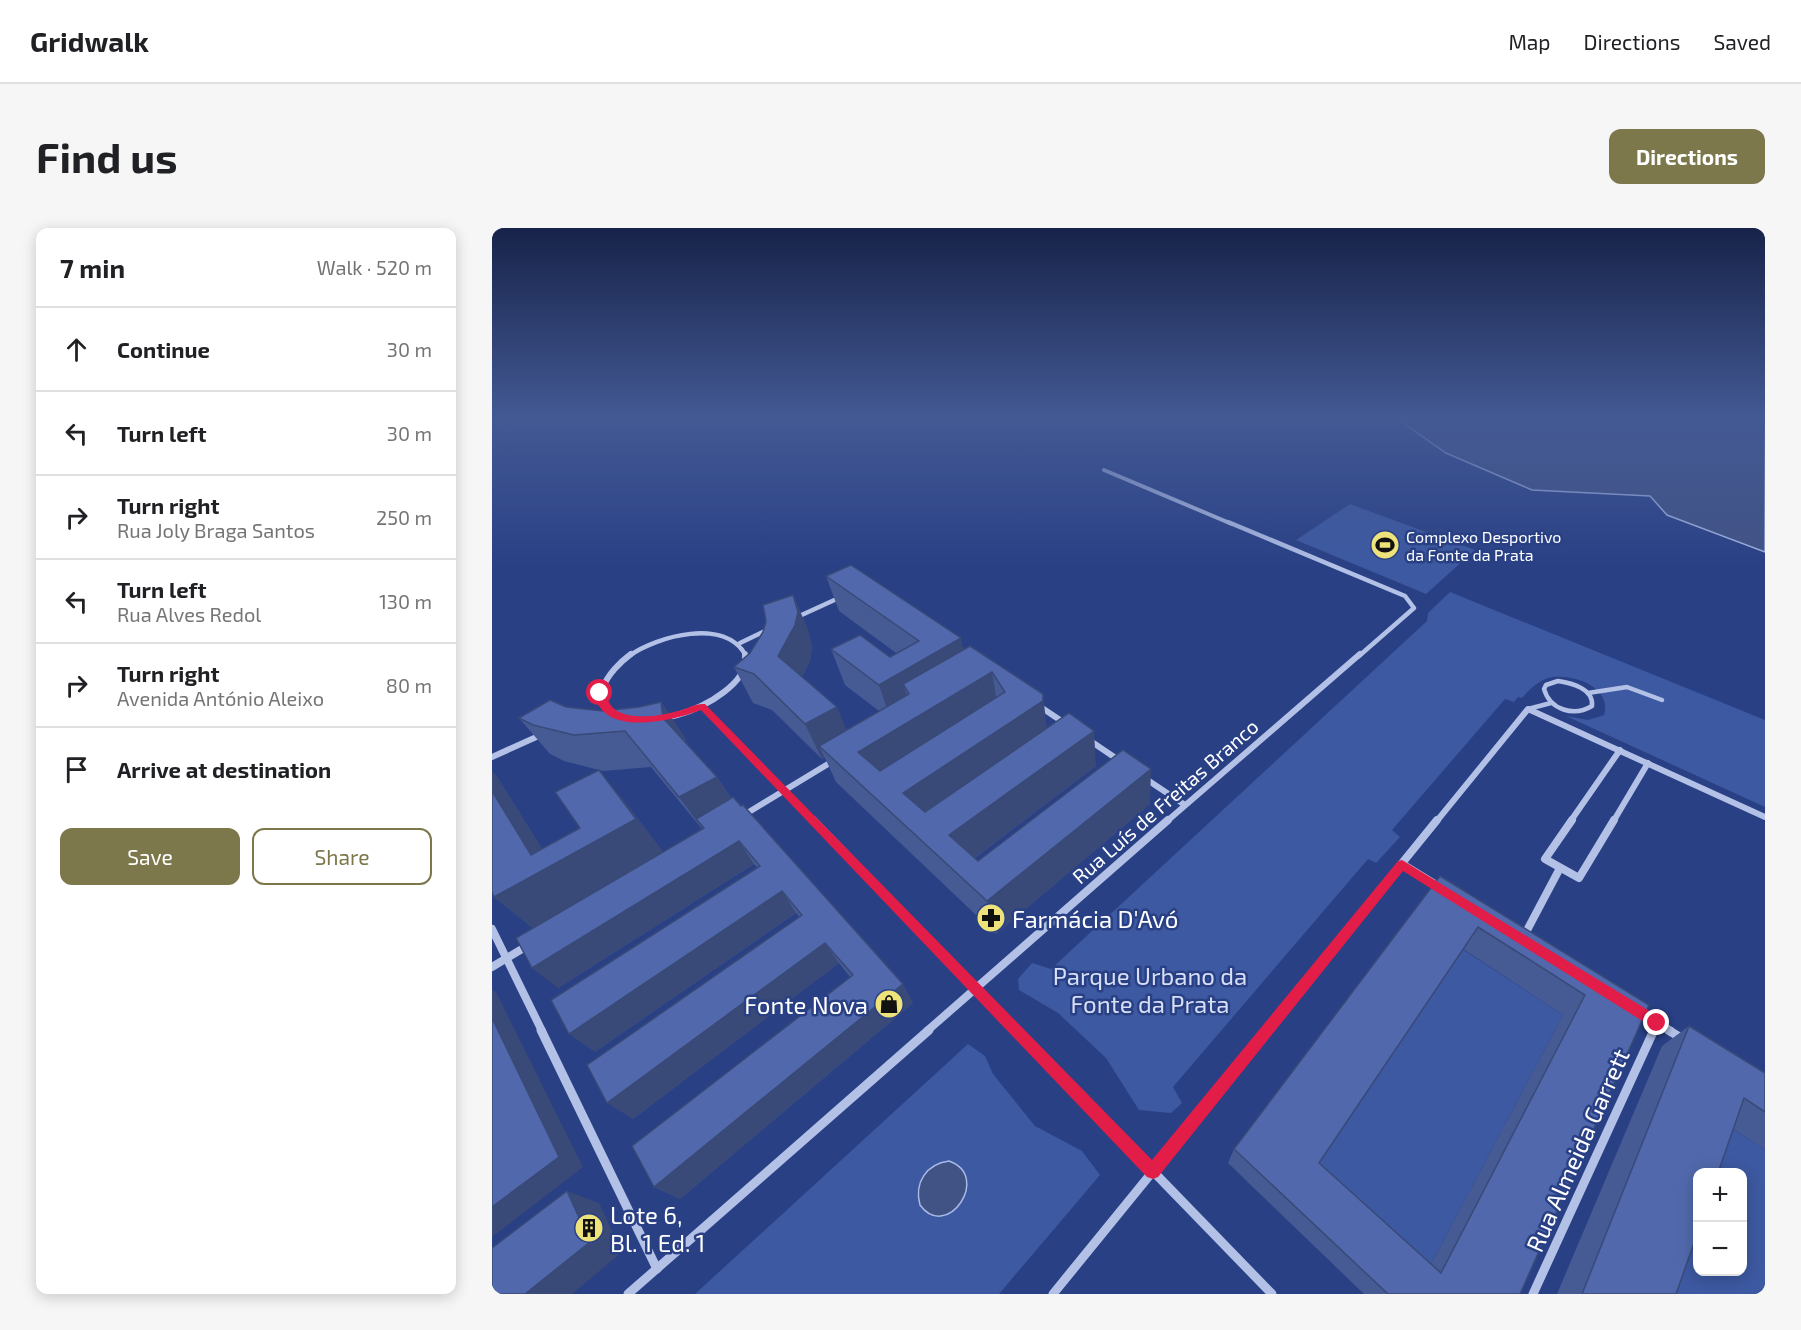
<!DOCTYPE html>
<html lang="en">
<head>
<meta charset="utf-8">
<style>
  body { margin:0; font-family:"Exo 2",sans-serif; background:#f6f6f6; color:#202124 }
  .controls { position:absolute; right:18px; bottom:18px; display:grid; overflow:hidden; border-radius:12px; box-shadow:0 3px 15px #0003 }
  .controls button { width:54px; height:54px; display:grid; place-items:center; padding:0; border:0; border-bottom:2px solid #e0e0e0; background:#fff; color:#202124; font:30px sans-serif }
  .stop { position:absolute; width:18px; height:18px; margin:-14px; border:4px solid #e11d48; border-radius:50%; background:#fff }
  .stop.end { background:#e11d48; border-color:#fff; box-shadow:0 2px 6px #0008 }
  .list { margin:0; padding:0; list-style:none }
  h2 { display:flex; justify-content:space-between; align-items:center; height:78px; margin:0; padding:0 24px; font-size:26px }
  h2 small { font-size:20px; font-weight:400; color:#757577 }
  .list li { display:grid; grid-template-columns:39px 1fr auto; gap:18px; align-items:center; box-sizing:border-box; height:84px; padding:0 24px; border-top:2px solid #e0e0e0 }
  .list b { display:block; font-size:22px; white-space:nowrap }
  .list p { margin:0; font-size:20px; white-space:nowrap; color:#757577 }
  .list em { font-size:20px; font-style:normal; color:#757577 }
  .actions { display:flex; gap:12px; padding:18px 24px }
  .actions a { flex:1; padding:14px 0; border:2px solid #7d784b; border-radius:12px; text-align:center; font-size:21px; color:#7d784b }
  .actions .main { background:#7d784b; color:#fff }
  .icon { flex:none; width:33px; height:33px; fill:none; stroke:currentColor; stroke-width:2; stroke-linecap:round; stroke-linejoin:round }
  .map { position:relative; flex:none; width:1273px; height:1066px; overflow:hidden; border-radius:12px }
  header { display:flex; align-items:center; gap:36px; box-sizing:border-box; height:84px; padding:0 30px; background:#fff; border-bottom:2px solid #e0e0e0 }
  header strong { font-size:28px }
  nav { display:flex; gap:33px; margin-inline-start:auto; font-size:21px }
  .intro { display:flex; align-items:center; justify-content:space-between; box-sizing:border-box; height:144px; padding:0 36px }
  h1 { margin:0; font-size:42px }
  .button { padding:15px 27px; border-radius:12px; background:#7d784b; color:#fff; font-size:21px; font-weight:700 }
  main { display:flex; gap:36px; padding:0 36px }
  aside { flex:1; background:#fff; border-radius:12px; box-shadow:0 3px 15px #0003 }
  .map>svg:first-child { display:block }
  .green { fill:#3d59a1; fill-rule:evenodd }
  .water { fill:#415284; stroke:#a8bae7; stroke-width:1.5 }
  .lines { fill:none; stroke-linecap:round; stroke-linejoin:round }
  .lane { stroke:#b3c1e7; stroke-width:4.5 }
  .street-far4 { stroke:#b3c1e7; stroke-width:4 }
  .street-far3 { stroke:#b3c1e7; stroke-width:4.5 }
  .street-far2 { stroke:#b3c1e7; stroke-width:6 }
  .street-far1 { stroke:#b3c1e7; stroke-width:8 }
  .street { stroke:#b3c1e7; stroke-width:9 }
  .wall { fill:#465a94; fill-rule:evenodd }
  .shaded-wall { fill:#394a78 }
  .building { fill:#5169ac; stroke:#394a78; stroke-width:1.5; fill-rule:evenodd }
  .route { fill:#e11d48 }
  .labels { text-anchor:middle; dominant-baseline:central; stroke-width:5; stroke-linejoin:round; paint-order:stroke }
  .far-poi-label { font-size:16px; fill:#fff; stroke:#294085; text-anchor:start }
  .street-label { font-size:20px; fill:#fff; stroke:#294085 }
  .near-poi-label { font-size:24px; fill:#fff; stroke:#294085; text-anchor:start }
  .near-park-label { font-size:24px; fill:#d7dff6; stroke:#294085 }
  .near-street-label { font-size:24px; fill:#fff; stroke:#294085 }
</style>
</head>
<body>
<header>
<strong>Gridwalk</strong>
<nav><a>Map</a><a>Directions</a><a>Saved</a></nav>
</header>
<div class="intro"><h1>Find us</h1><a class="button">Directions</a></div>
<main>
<aside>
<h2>7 min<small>Walk · 520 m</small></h2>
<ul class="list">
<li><svg class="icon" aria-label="ahead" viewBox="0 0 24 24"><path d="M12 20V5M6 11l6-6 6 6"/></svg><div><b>Continue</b></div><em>30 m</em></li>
<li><svg class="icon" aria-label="left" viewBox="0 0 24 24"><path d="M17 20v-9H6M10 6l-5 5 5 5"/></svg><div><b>Turn left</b></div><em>30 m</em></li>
<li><svg class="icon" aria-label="right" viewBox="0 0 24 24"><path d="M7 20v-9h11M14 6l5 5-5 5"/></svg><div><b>Turn right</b><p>Rua Joly Braga Santos</p></div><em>250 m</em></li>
<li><svg class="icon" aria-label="left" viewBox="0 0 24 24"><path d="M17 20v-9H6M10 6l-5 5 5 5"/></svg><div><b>Turn left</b><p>Rua Alves Redol</p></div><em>130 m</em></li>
<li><svg class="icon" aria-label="right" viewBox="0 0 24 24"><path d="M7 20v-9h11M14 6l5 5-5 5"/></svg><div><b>Turn right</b><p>Avenida António Aleixo</p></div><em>80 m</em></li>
<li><svg class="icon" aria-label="arrive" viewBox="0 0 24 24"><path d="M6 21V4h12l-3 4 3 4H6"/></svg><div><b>Arrive at destination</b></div></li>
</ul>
<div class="actions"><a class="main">Save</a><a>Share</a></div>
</aside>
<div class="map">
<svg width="1273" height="1066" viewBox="0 0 1273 1066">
  <rect width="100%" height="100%" fill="#294085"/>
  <g class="green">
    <polygon points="858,276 983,322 934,366 804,312"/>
    <path d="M958 364 1273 492V579L1074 488 1096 492 1112 487C1121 458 1078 444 1056 450 1045 454 1037 462 1030 470L1026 469 1022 474 1013 471 900 602 908 609 884 635 876 631 681 859 690 875 679 885 647 882 614 830 566 785 527 762 526 751 540 735 559 741 935 393 936 385Z"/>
    <polygon points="970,721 1071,787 930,1053 816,949"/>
    <polygon points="476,816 493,828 501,846 543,898 590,923 608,947 507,1066 203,1066"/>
    <path d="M1219 887 1273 922V1066H1153ZM1206 944H1250V1044H1206Z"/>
  </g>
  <g class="water">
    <polygon points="904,190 1273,190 1273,324 1175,287 1158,268 1040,262 954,225"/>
    <path d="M457 933C500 948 455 1014 428 977 422 955 434 936 457 933Z"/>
  </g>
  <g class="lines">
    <g class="lane">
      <path d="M1066 453C1080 455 1102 461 1100 478 1082 489 1058 482 1052 461L1054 457Z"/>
      <polyline points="1096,465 1135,459 1170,472"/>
      <polyline points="1036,481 1059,475"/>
    </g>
    <polyline class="street-far4" points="612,242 740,296"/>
    <g class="street-far3">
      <polyline points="736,294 913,368 922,380 867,428"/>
      <polyline points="303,390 349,369"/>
      <polyline points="248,415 277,401"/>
      <path d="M137 428C165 408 234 389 254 428"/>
    </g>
    <g class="street-far2">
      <path d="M139 426C117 442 89 478 132 489 166 497 206 484 232 464 245 454 255 443 253 426"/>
      <polyline points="210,478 322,594"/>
      <polyline points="547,478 574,496"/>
      <polyline points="597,512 628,533"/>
      <polyline points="0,529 51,506"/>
      <polyline points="654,551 693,577"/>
      <polyline points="252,587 341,533"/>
      <polyline points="674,594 868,426"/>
      <polyline points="944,594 1036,481 1273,589"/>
      <polyline points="1078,594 1128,522"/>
      <polyline points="1121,594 1156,535"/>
    </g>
    <g class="street-far1">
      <polyline points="321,592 525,803"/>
      <polyline points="1080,592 1053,631 1087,650 1122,592"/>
      <polyline points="910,636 949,660"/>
      <polyline points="0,701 50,803"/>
      <polyline points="1032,708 1068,640"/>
      <polyline points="0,739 35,718"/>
      <polyline points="1146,783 1179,803"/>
      <polyline points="435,803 676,592"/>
      <polyline points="774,803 945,592"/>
      <polyline points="1161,803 1165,795"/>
    </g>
    <g class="street">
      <polyline points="49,802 165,1041"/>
      <polyline points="524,802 780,1066"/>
      <polyline points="1176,802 1191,811"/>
      <polyline points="136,1066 437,802"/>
      <polyline points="561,1066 776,802"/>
      <polyline points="1041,1066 1162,802"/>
    </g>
  </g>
  <g class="wall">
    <polygon points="334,348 471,422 478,418 555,500 604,538 483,630 486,633 658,576 504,706 344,554 333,530 330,531 280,482 261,475 242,439 258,425 301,367 316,402 320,419 318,433 310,449 355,502 387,483 353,457 339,421 398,429 404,425 347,383"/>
    <polygon points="169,474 193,510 194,515 225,549 239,570 421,775 188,971 162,959 358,749 347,735 141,891 307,688 304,685 103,824 266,640 262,636 66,760 41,700 2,669 4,547 50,621 136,578 171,624 210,601 159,539 111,543 72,533 58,526 27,490 74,479 111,483 147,479"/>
    <path d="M948 648 1157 777 1028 1066H872L736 935 742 921ZM971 721 1071 787 939 1036 827 935Z"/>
    <polygon points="1197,798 1273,845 1273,922 1241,901 1184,1066 1065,1066 1170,818"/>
  </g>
  <g class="shaded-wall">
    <polygon points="301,367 316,402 320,419 318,433 303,464 286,428"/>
    <polygon points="469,410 476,445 417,466 411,456 419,480 399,492 387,457"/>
    <polygon points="500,444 506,480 381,560 366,524"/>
    <polygon points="551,466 555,502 424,600 411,565"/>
    <polygon points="169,474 193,510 195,526 171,490"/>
    <polygon points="345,479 360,515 327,518 333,530 330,531 313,496"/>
    <polygon points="602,503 604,538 468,641 457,607"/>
    <polygon points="659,541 658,576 504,706 495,673"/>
    <polygon points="107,542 136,578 172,625 43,702 2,669 39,627 0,563 0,543 4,547 60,637 144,591"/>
    <polygon points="225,549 248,584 204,591 213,603 213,604 187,569"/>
    <polygon points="247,613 262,636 66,760 40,740"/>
    <polygon points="290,663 304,685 103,824 77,806"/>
    <polygon points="333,715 347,735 141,891 115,875"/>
    <polygon points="411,756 421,775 188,971 162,959"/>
    <polygon points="0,762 4,764 91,939 0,1009"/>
    <polygon points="75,963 107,975 130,1024 80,1066 33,1066"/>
  </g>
  <g class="building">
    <polygon points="359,337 469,410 387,457 339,421 368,407 398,429 427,413 334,348"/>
    <polygon points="301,367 306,384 303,397 286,428 345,479 313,496 262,446 242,439 258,425 271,404 274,393 271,377"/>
    <path d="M478 418 551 466V473L411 565 433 584 577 485 602 503 457 607 486 633 631 522 659 541 495 673 327 518 417 466 411 456ZM500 444 513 464 388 543 366 524Z"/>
    <polygon points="58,472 74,479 111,483 147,479 169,474 171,490 225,549 187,569 133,503 82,507 41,497 27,490"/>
    <polygon points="107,542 144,591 2,669 0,664 0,563 39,627 88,600 63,564"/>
    <polygon points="241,569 249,578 251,577 411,756 162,959 140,918 361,747 333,715 115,875 95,837 310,687 290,663 77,806 59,772 268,638 247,613 40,740 24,710 212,600 204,591"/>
    <path d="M948 648 1157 777 1028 1066H896L742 921ZM986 699 1093 767 949 1045 827 935Z"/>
    <polygon points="0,790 67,929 0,979"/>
    <polygon points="1197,798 1273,845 1273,884 1252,870 1226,945 1206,945 1206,1004 1184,1066 1090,1066"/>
    <polygon points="75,963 98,1014 33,1066 0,1066 0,1020"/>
  </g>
  <linearGradient id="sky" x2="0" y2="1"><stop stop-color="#172349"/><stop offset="0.56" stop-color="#435994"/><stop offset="1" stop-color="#435994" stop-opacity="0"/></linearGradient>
  <rect width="1273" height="339" fill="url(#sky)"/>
  <path class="route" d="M108 462C116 466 115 477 125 483 142 492 168 488 186 483 195 481 204 475 213 476L660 932 906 633 910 632 1169 790 1171 795 1169 799 1165 801 1160 799 911 643 666 949 661 951 655 949 209 482C185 491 125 507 107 478 105 475 105 469 103 465Z"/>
  <defs>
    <g id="stadium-disc" transform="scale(1.5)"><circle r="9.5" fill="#eee27a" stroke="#294085"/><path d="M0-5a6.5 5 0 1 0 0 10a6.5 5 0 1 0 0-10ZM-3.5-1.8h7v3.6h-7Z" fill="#111"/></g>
    <g id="pharmacy-disc" transform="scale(1.5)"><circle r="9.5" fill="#eee27a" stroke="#294085"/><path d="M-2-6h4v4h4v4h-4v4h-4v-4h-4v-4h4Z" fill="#111"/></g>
    <g id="shop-disc" transform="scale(1.5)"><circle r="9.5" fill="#eee27a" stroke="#294085"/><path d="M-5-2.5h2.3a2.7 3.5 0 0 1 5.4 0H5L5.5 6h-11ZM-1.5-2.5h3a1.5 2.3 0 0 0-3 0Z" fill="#111"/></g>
    <g id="building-disc" transform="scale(1.5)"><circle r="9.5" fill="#eee27a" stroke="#294085"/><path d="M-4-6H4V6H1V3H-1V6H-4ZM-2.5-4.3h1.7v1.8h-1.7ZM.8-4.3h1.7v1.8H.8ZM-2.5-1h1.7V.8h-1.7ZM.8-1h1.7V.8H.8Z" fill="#111"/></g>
  </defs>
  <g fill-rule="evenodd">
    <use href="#stadium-disc" x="893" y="317"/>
    <use href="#pharmacy-disc" x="499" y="690"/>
    <use href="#shop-disc" x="397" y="776"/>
    <use href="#building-disc" x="97" y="1000"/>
  </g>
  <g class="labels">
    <g class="far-poi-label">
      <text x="914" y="308">Complexo Desportivo<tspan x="914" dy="18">da Fonte da Prata</tspan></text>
    </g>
    <g class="street-label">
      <text transform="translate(673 573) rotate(-41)">Rua Luís de Freitas Branco</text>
    </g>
    <g class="near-poi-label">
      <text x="520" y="690">Farmácia D'Avó</text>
      <text x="376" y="776" text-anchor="end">Fonte Nova</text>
      <text x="118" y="986">Lote 6,<tspan x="118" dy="28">Bl. 1 Ed. 1</tspan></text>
    </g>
    <g class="near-park-label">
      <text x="658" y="747">Parque Urbano da<tspan x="658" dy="28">Fonte da Prata</tspan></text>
    </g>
    <g class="near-street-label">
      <text transform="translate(1085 922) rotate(-66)">Rua Almeida Garrett</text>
    </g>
  </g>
</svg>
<div class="controls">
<button>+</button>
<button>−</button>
</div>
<div class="stop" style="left:108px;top:465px"></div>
<div class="stop end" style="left:1165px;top:795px"></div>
</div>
</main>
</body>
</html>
